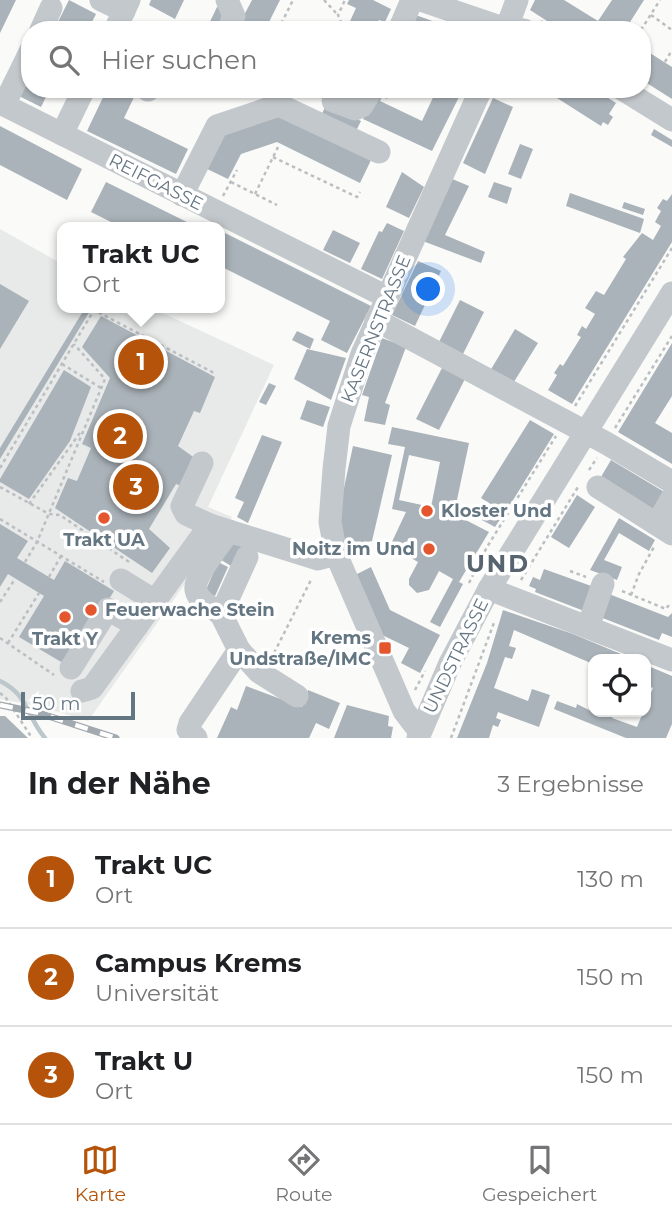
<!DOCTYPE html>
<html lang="de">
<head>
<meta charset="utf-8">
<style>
  body { margin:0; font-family:Montserrat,sans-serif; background:#f6f6f6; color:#202124 }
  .controls { position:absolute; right:21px; bottom:21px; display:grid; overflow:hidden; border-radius:14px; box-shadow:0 2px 5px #0004 }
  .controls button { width:63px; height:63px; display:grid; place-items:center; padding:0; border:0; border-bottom:2px solid #e0e0e0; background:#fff; color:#202124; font:35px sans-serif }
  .scale { position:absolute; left:21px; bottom:18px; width:114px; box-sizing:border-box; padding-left:7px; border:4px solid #657683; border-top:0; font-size:19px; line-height:24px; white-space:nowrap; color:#657683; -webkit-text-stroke:5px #fff; paint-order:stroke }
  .you { position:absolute; left:429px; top:290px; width:24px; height:24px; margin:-18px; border:5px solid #fff; border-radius:50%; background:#1a73e8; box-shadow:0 0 0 10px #1a73e833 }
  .badge { display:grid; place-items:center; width:46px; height:46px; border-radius:50%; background:#b45309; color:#fff; font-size:23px; font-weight:700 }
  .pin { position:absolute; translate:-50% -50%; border:4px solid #fff; box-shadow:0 2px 7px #0006 }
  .popup { position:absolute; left:57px; top:222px; width:168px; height:91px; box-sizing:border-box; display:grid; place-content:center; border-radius:14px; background:#fff; filter:drop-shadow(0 2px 5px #0005); font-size:23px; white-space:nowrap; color:#757577 }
  .popup b { font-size:26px; color:#202124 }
  .popup::after { content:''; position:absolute; left:50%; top:100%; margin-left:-14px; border:14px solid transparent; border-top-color:#fff }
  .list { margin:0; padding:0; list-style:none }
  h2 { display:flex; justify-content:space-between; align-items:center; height:91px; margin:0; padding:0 28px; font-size:30px }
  h2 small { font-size:23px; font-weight:400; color:#757577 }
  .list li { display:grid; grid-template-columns:46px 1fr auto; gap:21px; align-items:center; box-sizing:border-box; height:98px; padding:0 28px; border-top:2px solid #e0e0e0 }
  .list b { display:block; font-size:26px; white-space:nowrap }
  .list p { margin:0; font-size:23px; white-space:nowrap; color:#757577 }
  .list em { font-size:23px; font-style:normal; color:#757577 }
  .icon { flex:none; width:38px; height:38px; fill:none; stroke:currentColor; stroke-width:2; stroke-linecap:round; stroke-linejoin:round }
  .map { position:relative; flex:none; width:672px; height:738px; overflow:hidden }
  .search { position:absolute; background:#fff; box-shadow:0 2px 5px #0004; left:21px; right:21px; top:21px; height:77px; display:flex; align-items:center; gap:18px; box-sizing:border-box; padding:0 24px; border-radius:28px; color:#757577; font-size:26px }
  .sheet { height:385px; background:#fff }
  nav { display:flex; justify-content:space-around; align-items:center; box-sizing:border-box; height:98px; border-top:2px solid #e0e0e0; background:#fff; font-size:19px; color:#757577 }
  nav a { display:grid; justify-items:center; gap:4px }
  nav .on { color:#b45309 }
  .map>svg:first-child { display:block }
  .built { fill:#e8e9e9 }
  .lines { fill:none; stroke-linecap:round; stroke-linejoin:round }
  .stream { stroke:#bbc7cb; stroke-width:4.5 }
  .building { fill:#aab3b9; fill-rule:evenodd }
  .path { stroke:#bbbfc2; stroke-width:2.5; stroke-dasharray:3.5 3.5; stroke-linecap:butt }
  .minor { stroke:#c3c8cc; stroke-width:23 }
  .rail-casing { stroke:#a2aab0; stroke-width:7 }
  .rail { stroke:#fff; stroke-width:4.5; stroke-dasharray:13; stroke-linecap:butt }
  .poi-dot { fill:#e4572e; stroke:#fff; stroke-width:2.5 }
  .labels { text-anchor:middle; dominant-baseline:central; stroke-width:7; stroke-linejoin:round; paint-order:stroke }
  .street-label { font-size:18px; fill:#657683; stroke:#fff }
  .poi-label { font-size:18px; font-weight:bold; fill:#657683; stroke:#fff; text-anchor:start }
  .district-label { font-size:24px; font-weight:bold; letter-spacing:2px; fill:#57646e; stroke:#fff }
</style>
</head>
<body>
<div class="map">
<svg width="672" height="738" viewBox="0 0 672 738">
  <rect width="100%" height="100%" fill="#fafaf8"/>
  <polygon class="built" points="0,229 62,264 62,308 152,308 274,365 208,507 232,517 88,721 42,707 0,699"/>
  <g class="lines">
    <path class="stream" d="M0 681C29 695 26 716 45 738"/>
  </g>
  <g class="building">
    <polygon points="0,0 16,0 0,33"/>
    <polygon points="69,0 96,14 88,30 54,30"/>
    <polygon points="151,0 184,0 175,19 149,5"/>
    <polygon points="252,0 280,0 265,30 250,30 251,26 241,21"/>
    <polygon points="349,0 373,0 391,9 385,22 379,20 373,30 346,30 356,8 347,4"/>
    <polygon points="535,0 564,0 598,21 612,0 644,0 625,30 561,30 530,10"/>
    <polygon points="217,7 229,13 220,30 206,30"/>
    <polygon points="410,13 455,29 455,30 405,30"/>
    <polygon points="642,48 672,67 672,99 642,80"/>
    <polygon points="30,66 30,89 50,89 41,107 15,94"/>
    <polygon points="107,89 138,89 124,118 188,149 176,174 87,131"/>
    <polygon points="377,89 391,89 387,99 382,96 380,101 422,121 437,89 463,89 432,151 363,119"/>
    <polygon points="557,89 594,89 616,103 609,114 613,117 608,125 603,122 601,126 557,98"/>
    <polygon points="493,98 513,107 485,174 463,163"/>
    <polygon points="326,105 361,121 355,133 320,118"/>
    <polygon points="279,112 372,158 360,183 277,142 241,154 228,179 203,167 220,132"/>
    <polygon points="0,126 82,169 67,200 0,165"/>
    <polygon points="654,129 672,140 672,147 651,135"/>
    <polygon points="520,144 533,149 521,179 508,174"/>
    <polygon points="402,172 424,187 409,218 386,207"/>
    <polygon points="450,178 469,186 445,235 485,252 481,263 420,240"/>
    <polygon points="106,182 197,227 121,227 91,212"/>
    <polygon points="494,182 512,188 507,204 488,197"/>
    <polygon points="570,193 644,219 640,233 566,206"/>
    <polygon points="672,194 672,242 572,404 548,390 557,375 554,373 560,364 563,366 581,337 577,335 582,326 586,329 595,314 585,308 596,291 604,295 626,259 623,257 642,233 653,240 661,226 655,222 661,211 657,208 663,199 667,201"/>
    <polygon points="624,202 645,209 643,215 622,208"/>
    <polygon points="387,223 404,231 382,279 361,269 379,231 382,232"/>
    <polygon points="333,230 360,243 350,263 323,250"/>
    <polygon points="225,233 371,306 347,353 321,340 330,321 220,266 220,238"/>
    <polygon points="418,261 441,271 415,326 392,315"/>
    <polygon points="0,284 29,301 0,349"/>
    <polygon points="460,300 484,312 463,354 439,342"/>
    <polygon points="85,308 90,311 0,459 0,448"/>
    <polygon points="101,316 215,377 200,413 194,411 178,446 196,459 184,487 176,484 149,529 170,548 152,573 55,508 68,478 77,481 91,448 82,444 110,378 82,347"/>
    <polygon points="515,329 538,343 512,385 490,371"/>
    <polygon points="297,331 314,339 310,349 292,340"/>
    <polygon points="382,338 406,347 385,403 390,405 385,425 364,421 369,397 362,395"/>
    <polygon points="672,343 672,396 655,423 672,433 672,464 618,432"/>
    <polygon points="307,349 346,358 331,400 294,379"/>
    <polygon points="443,366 466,377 439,430 416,419"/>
    <polygon points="64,370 91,387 70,441 29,499 0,482 0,479"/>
    <polygon points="269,383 276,386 266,405 259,402"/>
    <polygon points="307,400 330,407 323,427 300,419"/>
    <polygon points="530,420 554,434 505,513 481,498"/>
    <path d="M392 427 469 443 454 514 489 532 459 582 463 584 440 627 430 622 453 579 439 571 429 590 417 593 409 585V579L418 562 390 546 406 512 392 509 405 447 388 444ZM409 455 440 462 431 507 399 500Z"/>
    <polygon points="262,435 282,442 248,523 237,517 244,502 235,498"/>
    <polygon points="353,446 392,455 372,541 341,547 339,511"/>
    <polygon points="611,460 666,493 652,515 598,482"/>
    <polygon points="577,495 595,507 569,548 551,537"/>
    <polygon points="490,507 503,515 495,527 482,520"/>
    <polygon points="619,518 655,540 649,551 619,533 604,560 622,567 617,580 590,570"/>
    <polygon points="0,524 28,541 17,558 54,580 65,561 114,591 68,666 19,637 44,596 8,574 0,587"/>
    <polygon points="229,543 244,547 231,566 218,558"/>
    <polygon points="218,562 228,567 215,596 205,592"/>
    <polygon points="371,567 390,610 440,635 420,673 401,663 409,648 378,633 353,576"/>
    <polygon points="544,569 594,587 584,611 535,592 536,589 529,586 533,577 540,580"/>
    <polygon points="609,594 668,617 672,613 672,637 662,633 659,640 600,617"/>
    <polygon points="503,610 573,634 633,659 593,659 593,664 514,630 509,646 516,648 512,659 505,657 494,688 528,701 532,689 550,695 539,727 498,712 496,718 501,720 498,727 493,725 489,738 457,738 487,663"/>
    <polygon points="646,665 672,676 672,724 666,738 626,738 554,709 557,701 576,708 577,704 593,712 615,712 612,718 637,727 653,688 646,685"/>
    <polygon points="246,686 302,707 308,690 340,703 329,729 316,723 309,738 217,738 231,707 237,710"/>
    <polygon points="347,705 389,716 388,726 393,727 391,738 334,738"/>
    <polygon points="0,716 5,716 28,738 0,738"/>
  </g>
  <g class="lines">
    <g class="path">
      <polyline points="324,0 338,15"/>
      <polyline points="651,15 672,30"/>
      <polyline points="541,21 555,30"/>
      <polyline points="283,30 281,24 293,0"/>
      <polyline points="340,30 342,25 338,15 345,0"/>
      <polyline points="641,30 660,0"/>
      <polyline points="665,62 672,50"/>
      <polyline points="273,157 357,197 360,192"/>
      <polyline points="231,182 277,205"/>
      <polyline points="255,194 278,147"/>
      <polyline points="223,196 237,170"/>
      <polyline points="62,364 101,388"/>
      <polyline points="575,406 672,248"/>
      <polyline points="615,428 672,336"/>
      <polyline points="0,468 94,310 216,374"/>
      <polyline points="589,470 597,458"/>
      <polyline points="0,487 49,514 60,515 129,562"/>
      <polyline points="29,504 82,430"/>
      <polyline points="0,519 104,582"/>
      <polyline points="25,562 37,542 105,379 74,344"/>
      <polyline points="570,571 586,577"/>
      <polyline points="49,577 61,556"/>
      <polyline points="521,580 578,487"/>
      <polyline points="469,583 487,547 556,436"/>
      <polyline points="622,591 666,609 668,606 672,607"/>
      <polyline points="631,595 639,574 655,545"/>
      <polyline points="0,602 15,579"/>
      <polyline points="0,638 54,675"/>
      <polyline points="8,643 39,593"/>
      <polyline points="271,659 312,578"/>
      <polyline points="415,690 425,671"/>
      <polyline points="0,693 6,698 32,738"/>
      <polyline points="451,738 495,620"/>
    </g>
    <g class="minor">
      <polyline points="101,0 124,11"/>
      <polyline points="227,0 234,16 228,30"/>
      <polyline points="421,0 494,25 524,30"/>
      <polyline points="41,30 51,8"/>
      <polyline points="115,30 129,0"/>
      <polyline points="399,30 412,0"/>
      <polyline points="506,30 517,0"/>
      <polyline points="622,89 672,120"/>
      <polyline points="148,90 148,89"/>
      <polyline points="333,101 355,109 362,106 372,89"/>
      <polyline points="0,103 387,297"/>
      <polyline points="4,105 30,52"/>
      <polyline points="62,134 84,89"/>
      <polyline points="182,195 217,126 279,105 379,152"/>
      <polyline points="376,320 606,443 672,482"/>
      <polyline points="202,463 182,506 186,514 210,525"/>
      <polyline points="598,487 672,534"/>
      <polyline points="657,524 672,498"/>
      <polyline points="121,580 155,601"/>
      <polyline points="489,589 672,660"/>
      <path d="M221 614C212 608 198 601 196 590 193 577 221 543 229 531"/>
      <polyline points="588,627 603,584"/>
      <polyline points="239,650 259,672 297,696"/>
      <polyline points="71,668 108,609 137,626"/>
      <polyline points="82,691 92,688 210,525 318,559 336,554"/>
      <polyline points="420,732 404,711 336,554 330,522 334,469 339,426 362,354 481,89"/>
      <polyline points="196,738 188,730 190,723 239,650 221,614 247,557"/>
      <polyline points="418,738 450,663 489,589 672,293"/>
    </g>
    <g class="rail-casing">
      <polyline id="rail" points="0,705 39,713 116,738"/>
    </g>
    <use href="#rail" class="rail"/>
  </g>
  <g class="poi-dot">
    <circle cx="427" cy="511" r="7"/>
    <circle cx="104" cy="518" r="7"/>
    <circle cx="429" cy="549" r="7"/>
    <circle cx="91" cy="610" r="7"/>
    <circle cx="65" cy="617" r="7"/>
    <rect x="378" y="641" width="14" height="14" rx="3.5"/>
  </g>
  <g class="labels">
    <g class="street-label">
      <text transform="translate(156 182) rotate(27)">REIFGASSE</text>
      <text transform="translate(376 329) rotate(-68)">KASERNSTRASSE</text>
      <text transform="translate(456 656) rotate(-64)">UNDSTRASSE</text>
    </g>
    <g class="poi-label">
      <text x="441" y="511">Kloster Und</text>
      <text x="104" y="540" text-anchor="middle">Trakt UA</text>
      <text x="415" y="549" text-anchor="end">Noitz im Und</text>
      <text x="105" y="610">Feuerwache Stein</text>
      <text x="371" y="638" text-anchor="end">Krems<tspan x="371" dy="21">Undstraße/IMC</tspan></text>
      <text x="65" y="639" text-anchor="middle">Trakt Y</text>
    </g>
    <g class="district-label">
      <text x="498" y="563">UND</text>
    </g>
  </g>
</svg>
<div class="controls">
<button><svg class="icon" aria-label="locate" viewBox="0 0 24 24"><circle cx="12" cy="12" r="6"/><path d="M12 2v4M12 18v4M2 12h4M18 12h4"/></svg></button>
</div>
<div class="scale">50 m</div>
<div class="you"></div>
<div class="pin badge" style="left:141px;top:362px">1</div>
<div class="popup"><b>Trakt UC</b>Ort</div>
<div class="pin badge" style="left:120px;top:436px">2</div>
<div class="pin badge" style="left:136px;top:487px">3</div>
<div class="search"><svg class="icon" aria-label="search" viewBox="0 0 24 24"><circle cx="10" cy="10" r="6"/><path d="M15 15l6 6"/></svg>Hier suchen</div>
</div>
<section class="sheet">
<h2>In der Nähe<small>3 Ergebnisse</small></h2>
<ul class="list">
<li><span class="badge">1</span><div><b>Trakt UC</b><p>Ort</p></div><em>130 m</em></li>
<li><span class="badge">2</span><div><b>Campus Krems</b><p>Universität</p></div><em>150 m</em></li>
<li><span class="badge">3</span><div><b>Trakt U</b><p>Ort</p></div><em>150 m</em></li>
</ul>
</section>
<nav>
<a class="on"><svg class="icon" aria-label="map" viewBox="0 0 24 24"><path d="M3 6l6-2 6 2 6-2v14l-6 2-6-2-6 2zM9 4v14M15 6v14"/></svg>Karte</a>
<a><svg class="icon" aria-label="directions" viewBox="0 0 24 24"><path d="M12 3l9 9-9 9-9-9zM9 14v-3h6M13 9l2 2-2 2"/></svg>Route</a>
<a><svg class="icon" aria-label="saved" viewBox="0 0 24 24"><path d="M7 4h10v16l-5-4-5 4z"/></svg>Gespeichert</a>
</nav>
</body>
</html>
